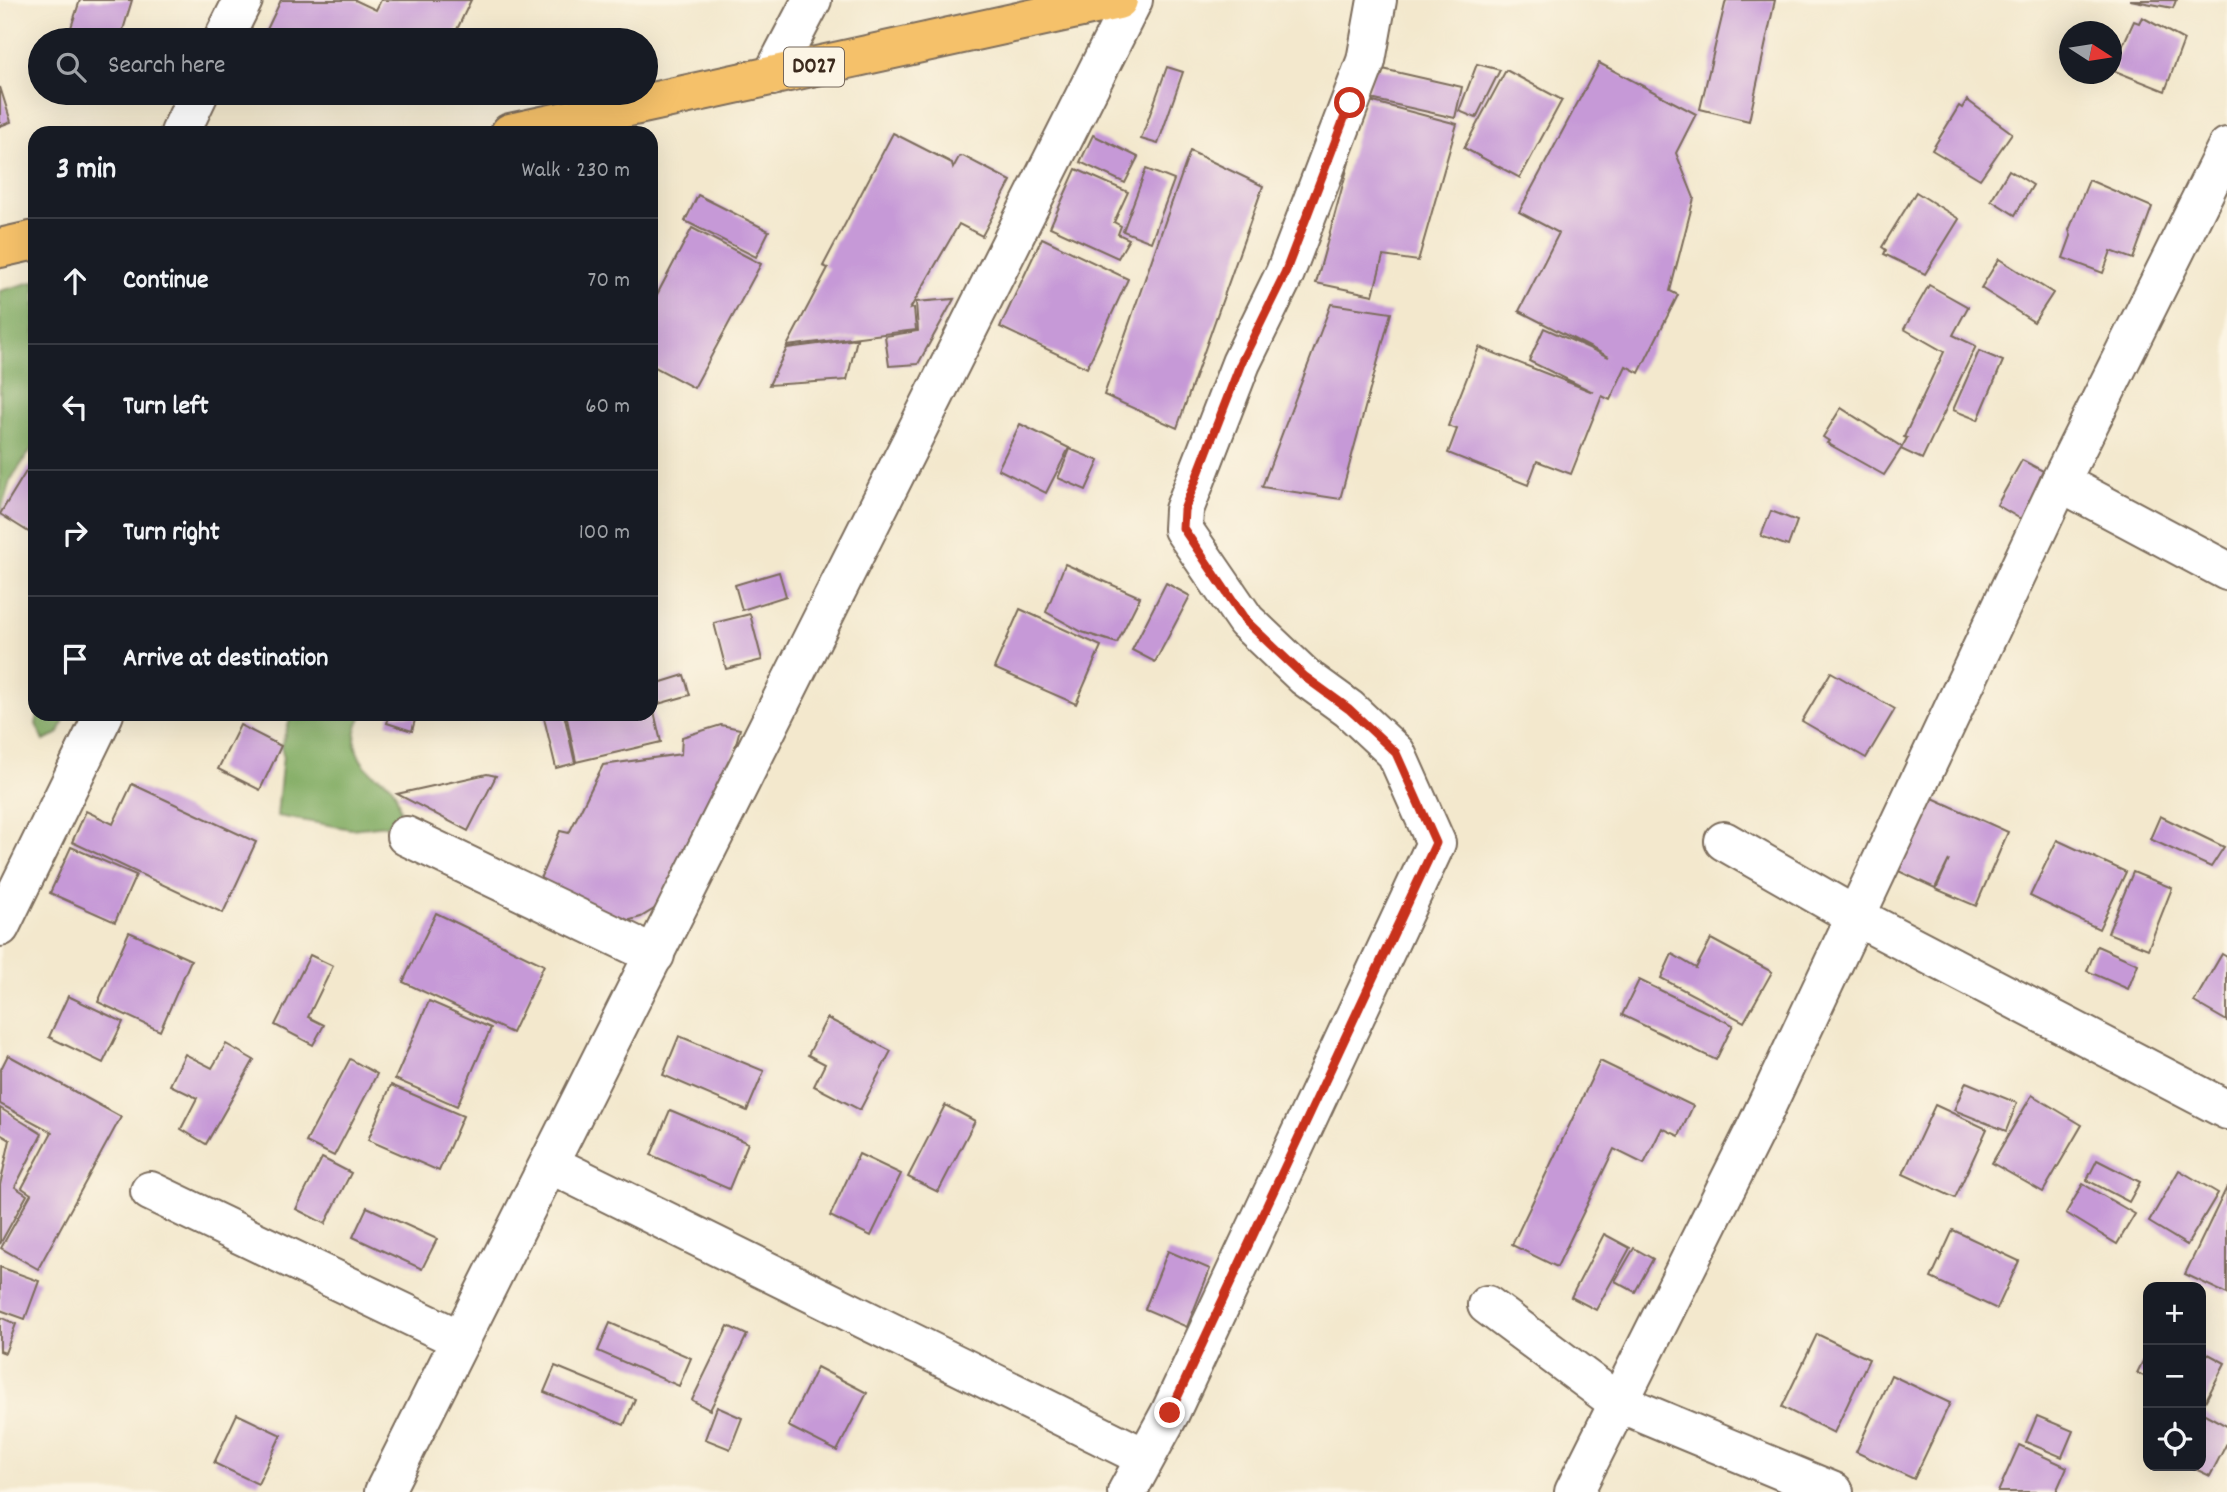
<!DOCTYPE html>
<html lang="en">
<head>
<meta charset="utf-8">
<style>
  body { margin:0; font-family:Dekko,sans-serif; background:#242831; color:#f1f3f6 }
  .controls { position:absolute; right:21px; bottom:21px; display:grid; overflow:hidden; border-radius:14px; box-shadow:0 7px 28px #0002 }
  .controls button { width:63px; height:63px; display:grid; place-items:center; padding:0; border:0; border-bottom:2px solid #363941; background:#171b24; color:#f1f3f6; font:35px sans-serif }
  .compass { position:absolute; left:2059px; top:21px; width:63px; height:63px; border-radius:50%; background:#171b24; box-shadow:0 7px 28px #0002; rotate:102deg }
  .stop { position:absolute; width:21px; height:21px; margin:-16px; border:5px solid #c8321e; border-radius:50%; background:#fff }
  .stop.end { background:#c8321e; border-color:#fff; box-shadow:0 2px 7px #0008 }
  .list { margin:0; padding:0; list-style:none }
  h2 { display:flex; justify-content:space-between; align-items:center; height:91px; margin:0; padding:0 28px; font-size:30px }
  h2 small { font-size:23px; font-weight:400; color:#9ea1a6 }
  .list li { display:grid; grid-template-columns:46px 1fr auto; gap:21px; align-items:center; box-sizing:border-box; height:126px; padding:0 28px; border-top:2px solid #363941 }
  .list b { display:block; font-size:26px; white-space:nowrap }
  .list em { font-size:23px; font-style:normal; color:#9ea1a6 }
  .icon { flex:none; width:38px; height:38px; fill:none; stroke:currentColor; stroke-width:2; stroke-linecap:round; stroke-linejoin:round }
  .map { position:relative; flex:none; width:2227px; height:1492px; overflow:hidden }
  .search { position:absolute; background:#171b24; box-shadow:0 7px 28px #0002; left:28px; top:28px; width:630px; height:77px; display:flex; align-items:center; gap:18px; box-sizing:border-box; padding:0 24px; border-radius:38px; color:#9ea1a6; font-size:26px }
  .panel { position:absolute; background:#171b24; box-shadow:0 7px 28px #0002; left:28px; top:126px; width:630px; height:595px; border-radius:21px }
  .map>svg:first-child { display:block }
  .forest { fill:#7faa61; stroke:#5d6a40; stroke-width:2 }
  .building { fill:#c699d7 }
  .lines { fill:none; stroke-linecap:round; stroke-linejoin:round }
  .minor-casing { stroke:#7b6c5b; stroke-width:42 }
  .major-casing { stroke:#7b6c5b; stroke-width:42 }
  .minor { stroke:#fff; stroke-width:38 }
  .major { stroke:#f5c16b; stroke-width:38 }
  .route { stroke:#c8321e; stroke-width:9 }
  .labels { text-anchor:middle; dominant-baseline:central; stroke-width:6; stroke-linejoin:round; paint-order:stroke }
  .shield { fill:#fcf5e5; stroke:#75675a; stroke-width:2 }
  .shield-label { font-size:23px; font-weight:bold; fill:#3b2a1e }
</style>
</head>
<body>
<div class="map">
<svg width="2227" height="1492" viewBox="0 0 2227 1492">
  <rect width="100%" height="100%" fill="#fcf5e5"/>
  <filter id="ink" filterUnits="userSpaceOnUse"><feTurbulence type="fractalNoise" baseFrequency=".0143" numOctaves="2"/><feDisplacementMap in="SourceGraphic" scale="14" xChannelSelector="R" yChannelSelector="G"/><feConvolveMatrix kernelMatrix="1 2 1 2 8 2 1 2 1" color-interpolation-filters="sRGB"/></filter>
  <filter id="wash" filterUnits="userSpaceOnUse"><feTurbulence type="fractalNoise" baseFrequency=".00686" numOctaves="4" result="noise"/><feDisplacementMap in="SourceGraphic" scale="28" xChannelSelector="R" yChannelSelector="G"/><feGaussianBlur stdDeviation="1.57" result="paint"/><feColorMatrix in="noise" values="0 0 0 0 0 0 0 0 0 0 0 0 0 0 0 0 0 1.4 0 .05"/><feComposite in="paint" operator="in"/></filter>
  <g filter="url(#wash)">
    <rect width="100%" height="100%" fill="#f3e8cd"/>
    <g class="forest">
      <polygon points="35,281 35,444 10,481 0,515 0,291"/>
      <polygon points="38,714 66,714 59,733 44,741 36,724"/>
      <path d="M292 714H363C350 735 353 756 372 773 378 778 386 779 391 785 397 793 398 801 400 811L387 825 351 829 277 816 283 755 281 746Z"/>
    </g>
    <g id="blocks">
      <g class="building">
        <polygon points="80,0 132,0 120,40 67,40"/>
        <polygon points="281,0 355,0 376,10 381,0 471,0 452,40 262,40"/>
        <polygon points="1726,0 1775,0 1749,121 1700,109"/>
        <polygon points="2130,0 2176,0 2173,8"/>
        <polygon points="2142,17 2184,40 2165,91 2115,71 2116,60 2134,21 2139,23"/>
        <polygon points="1599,63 1696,114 1676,153 1694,198 1670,291 1678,295 1639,373 1626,366 1610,400 1602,396 1571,474 1537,461 1528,485 1448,453 1457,429 1448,426 1479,347 1593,392 1529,361 1544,328 1609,357 1519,311 1559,233 1519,212"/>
        <polygon points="1477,64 1500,70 1476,118 1459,111"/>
        <polygon points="1167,67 1183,72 1158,144 1141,139"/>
        <polygon points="1374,67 1462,87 1455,118 1366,98"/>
        <polygon points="1506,70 1562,100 1520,178 1464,148"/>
        <polygon points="0,87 11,122 0,126"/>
        <polygon points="1366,100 1457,124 1418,261 1383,256 1373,295 1316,283"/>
        <polygon points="1967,100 2012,133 1980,179 1932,150 1959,106 1962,108"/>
        <polygon points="893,133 952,163 953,168 959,157 963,156 1011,181 982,236 959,224 910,309 914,308 916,330 787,346 828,268 823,266"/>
        <polygon points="1093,135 1138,157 1125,183 1080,162"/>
        <polygon points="1190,151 1263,186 1177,428 1104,395"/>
        <polygon points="1076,169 1128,192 1114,222 1121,226 1118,234 1129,239 1118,258 1050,227"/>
        <polygon points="1146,169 1174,180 1151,242 1123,231"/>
        <polygon points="2009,170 2033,185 2015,215 1991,200"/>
        <polygon points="2089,180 2152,207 2133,259 2111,251 2103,273 2063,258 2071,236 2069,230"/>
        <polygon points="1916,192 1959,219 1925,274 1884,254 1886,250 1882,247"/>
        <polygon points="698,195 769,231 756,257 685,221"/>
        <polygon points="692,228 761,264 694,388 651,365 651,306"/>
        <polygon points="1042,238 1128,279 1087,368 1000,327"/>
        <polygon points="1999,259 2053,293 2034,322 1981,288"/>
        <polygon points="1929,285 1968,307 1953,335 1976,346 1922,459 1901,449 1884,475 1827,443 1829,441 1823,437 1841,408 1902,447 1907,438 1904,437 1944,352 1904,329"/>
        <polygon points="954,299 918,364 889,366 885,336 918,331 916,302"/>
        <polygon points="1331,304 1391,313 1340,499 1262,487"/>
        <polygon points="857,339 847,380 769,385 787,348"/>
        <polygon points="1979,351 2003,361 1978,420 1953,410"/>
        <polygon points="1020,424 1069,448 1046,493 998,469"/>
        <polygon points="1070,449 1099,461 1086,490 1058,478"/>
        <polygon points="35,457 35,536 0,514"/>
        <polygon points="2022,460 2045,472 2024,517 2019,518 1997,505"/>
        <polygon points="1771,511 1797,521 1788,546 1761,536"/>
        <polygon points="1065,564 1140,597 1117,643 1082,632 1046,612"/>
        <polygon points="779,572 786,596 742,610 735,585"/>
        <polygon points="1166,583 1190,596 1155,662 1132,650"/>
        <polygon points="1020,609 1101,646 1076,704 994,668"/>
        <polygon points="750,614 762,660 726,669 714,623"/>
        <polygon points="1831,672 1895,709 1866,758 1802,721"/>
        <polygon points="684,675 690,695 658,704 652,685"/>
        <polygon points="652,703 661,742 576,762 566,714 651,714"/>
        <polygon points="390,714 416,716 412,731 387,723"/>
        <polygon points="543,714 564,714 575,763 556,768"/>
        <polygon points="240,725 281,746 260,790 218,769"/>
        <polygon points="721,725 740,729 729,769 664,896 654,909 641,917 623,922 537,886 560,831 569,833 603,765 681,754 682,737"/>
        <polygon points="487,774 496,776 468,831 397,794"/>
        <polygon points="132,784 256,842 223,913 72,842 86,811 113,824"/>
        <polygon points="1926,795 2008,832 1976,906 1936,889 1949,860 1935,888 1892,868"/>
        <polygon points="2160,816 2224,847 2211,867 2150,839"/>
        <polygon points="2057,840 2126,872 2099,929 2030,896"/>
        <polygon points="71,847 136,875 115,922 50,893"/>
        <polygon points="2133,872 2172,888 2148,949 2108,933"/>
        <polygon points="436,913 544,965 512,1033 403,982"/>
        <polygon points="129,932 191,960 160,1031 98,1002"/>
        <polygon points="1711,939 1772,972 1744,1022 1661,978 1672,954 1696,968"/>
        <polygon points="2097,946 2138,964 2128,989 2087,971"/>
        <polygon points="2222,954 2227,957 2227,1021 2194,1002"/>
        <polygon points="310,955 333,966 308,1017 324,1025 313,1045 275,1025"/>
        <polygon points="1639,980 1733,1025 1716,1060 1622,1015"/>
        <polygon points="68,996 123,1022 103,1063 49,1037"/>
        <polygon points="429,1001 491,1028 457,1106 395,1079"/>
        <polygon points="827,1018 891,1051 860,1110 814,1086 825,1064 808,1055"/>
        <polygon points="679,1036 764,1071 747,1111 663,1075"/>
        <polygon points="226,1044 254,1060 206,1144 181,1129 197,1098 170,1085 185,1054 212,1068"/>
        <polygon points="8,1055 121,1117 38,1269 1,1248 31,1194 22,1188 52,1132 0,1104 0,1071"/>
        <polygon points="350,1059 377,1074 334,1156 306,1142"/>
        <polygon points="1600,1061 1693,1106 1679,1136 1662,1128 1644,1164 1614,1149 1557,1267 1512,1245"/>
        <polygon points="1966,1082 2017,1103 2006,1131 1954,1110"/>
        <polygon points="391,1085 463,1116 439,1171 368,1140"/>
        <polygon points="2032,1095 2082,1125 2043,1192 1992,1163"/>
        <polygon points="945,1105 975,1121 938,1192 908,1177"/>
        <polygon points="1935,1105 1987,1129 1955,1198 1903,1174"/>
        <polygon points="0,1108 42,1134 15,1187 27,1195 0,1244 0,1185 10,1140 0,1134"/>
        <polygon points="670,1110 748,1143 729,1189 651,1155"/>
        <polygon points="859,1154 901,1174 871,1236 830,1216"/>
        <polygon points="322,1158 351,1173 325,1224 296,1209"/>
        <polygon points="2097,1160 2140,1182 2129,1202 2087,1180"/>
        <polygon points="2179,1170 2218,1193 2187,1245 2149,1222"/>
        <polygon points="2083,1184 2135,1214 2117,1244 2066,1213"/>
        <polygon points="2227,1187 2227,1294 2185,1274"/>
        <polygon points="367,1207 437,1239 422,1269 353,1237"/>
        <polygon points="1953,1230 2019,1261 1997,1309 1931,1278"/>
        <polygon points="1604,1234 1630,1248 1596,1310 1571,1297"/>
        <polygon points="1634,1248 1653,1259 1635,1292 1615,1281"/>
        <polygon points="1168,1251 1210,1269 1187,1327 1145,1309"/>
        <polygon points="0,1267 39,1281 25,1319 0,1310"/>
        <polygon points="0,1317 16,1324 5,1353 0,1351"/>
        <polygon points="610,1323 691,1358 679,1386 598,1351"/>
        <polygon points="728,1326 747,1335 710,1410 692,1400"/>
        <polygon points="1817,1334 1869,1359 1834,1433 1782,1407"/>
        <polygon points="2201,1350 2225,1363 2203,1406 2201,1405"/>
        <polygon points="2148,1351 2148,1378 2137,1373"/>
        <polygon points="555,1366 635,1399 624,1425 544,1392"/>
        <polygon points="817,1367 867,1393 837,1451 788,1426"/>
        <polygon points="1891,1375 1950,1403 1914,1479 1856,1452"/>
        <polygon points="717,1407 742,1418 730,1449 705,1439"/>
        <polygon points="2201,1412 2227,1426 2227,1443 2210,1476 2189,1466 2201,1466"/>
        <polygon points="237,1414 281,1435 258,1484 214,1463"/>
        <polygon points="2037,1416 2073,1431 2062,1457 2026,1442"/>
        <polygon points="2019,1445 2067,1467 2056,1492 1998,1492"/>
      </g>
    </g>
  </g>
  <g filter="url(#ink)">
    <use href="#blocks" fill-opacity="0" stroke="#7b6c5b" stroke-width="2"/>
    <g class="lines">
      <g class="minor-casing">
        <g id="minor">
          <polyline points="223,40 243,0"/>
          <polyline points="772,76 812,0"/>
          <polyline points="180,133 199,93"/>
          <polyline points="2060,482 2227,571"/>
          <polyline points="406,836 655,955"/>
          <polyline points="1724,841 1855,916 2227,1110"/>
          <polyline points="0,927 104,714"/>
          <polyline points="550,1164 1144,1457"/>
          <polyline points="150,1191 461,1340"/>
          <polyline points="1487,1305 1617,1402 1834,1492"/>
          <polyline points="384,1492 1133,0"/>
          <polyline points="1127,1492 1170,1413 1436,843 1396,753 1349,709 1305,677 1246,621 1183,529 1184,510 1241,363 1285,273 1366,61 1377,0"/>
          <polyline points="1574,1492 1757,1126 2060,482 2227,147"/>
        </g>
      </g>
      <g class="major-casing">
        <g id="major">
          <polyline points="510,133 1118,0"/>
          <polyline points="0,248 35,240"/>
        </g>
      </g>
      <use href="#minor" class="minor"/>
      <use href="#major" class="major"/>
    </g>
  </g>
  <g class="lines" filter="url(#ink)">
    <polyline class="route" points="1170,1413 1436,843 1396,753 1349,709 1305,677 1246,621 1183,528 1184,510 1241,363 1285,273 1350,103"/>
  </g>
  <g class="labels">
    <rect class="shield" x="784" y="47.5" width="60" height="39" rx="5"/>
    <g class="shield-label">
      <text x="814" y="67">D027</text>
    </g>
  </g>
</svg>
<div class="controls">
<button>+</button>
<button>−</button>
<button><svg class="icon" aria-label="locate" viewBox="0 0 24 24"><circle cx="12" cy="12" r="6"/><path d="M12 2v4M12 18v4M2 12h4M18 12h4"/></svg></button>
</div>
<svg class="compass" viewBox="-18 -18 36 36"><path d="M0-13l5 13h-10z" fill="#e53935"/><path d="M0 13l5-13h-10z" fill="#9ea1a6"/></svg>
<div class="stop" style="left:1350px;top:103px"></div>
<div class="stop end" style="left:1170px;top:1413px"></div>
<div class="search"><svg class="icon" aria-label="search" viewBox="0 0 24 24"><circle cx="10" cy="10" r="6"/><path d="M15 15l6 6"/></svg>Search here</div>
<section class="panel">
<h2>3 min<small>Walk · 230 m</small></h2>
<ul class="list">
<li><svg class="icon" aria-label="ahead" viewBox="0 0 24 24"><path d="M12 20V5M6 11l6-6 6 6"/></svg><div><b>Continue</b></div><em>70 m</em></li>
<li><svg class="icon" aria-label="left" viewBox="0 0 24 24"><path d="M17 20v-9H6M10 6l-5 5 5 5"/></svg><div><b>Turn left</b></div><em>60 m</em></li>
<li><svg class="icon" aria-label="right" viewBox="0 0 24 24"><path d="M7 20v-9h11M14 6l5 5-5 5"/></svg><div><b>Turn right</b></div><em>100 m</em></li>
<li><svg class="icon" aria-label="arrive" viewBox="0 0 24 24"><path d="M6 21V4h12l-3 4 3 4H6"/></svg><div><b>Arrive at destination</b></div></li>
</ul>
</section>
</div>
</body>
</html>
